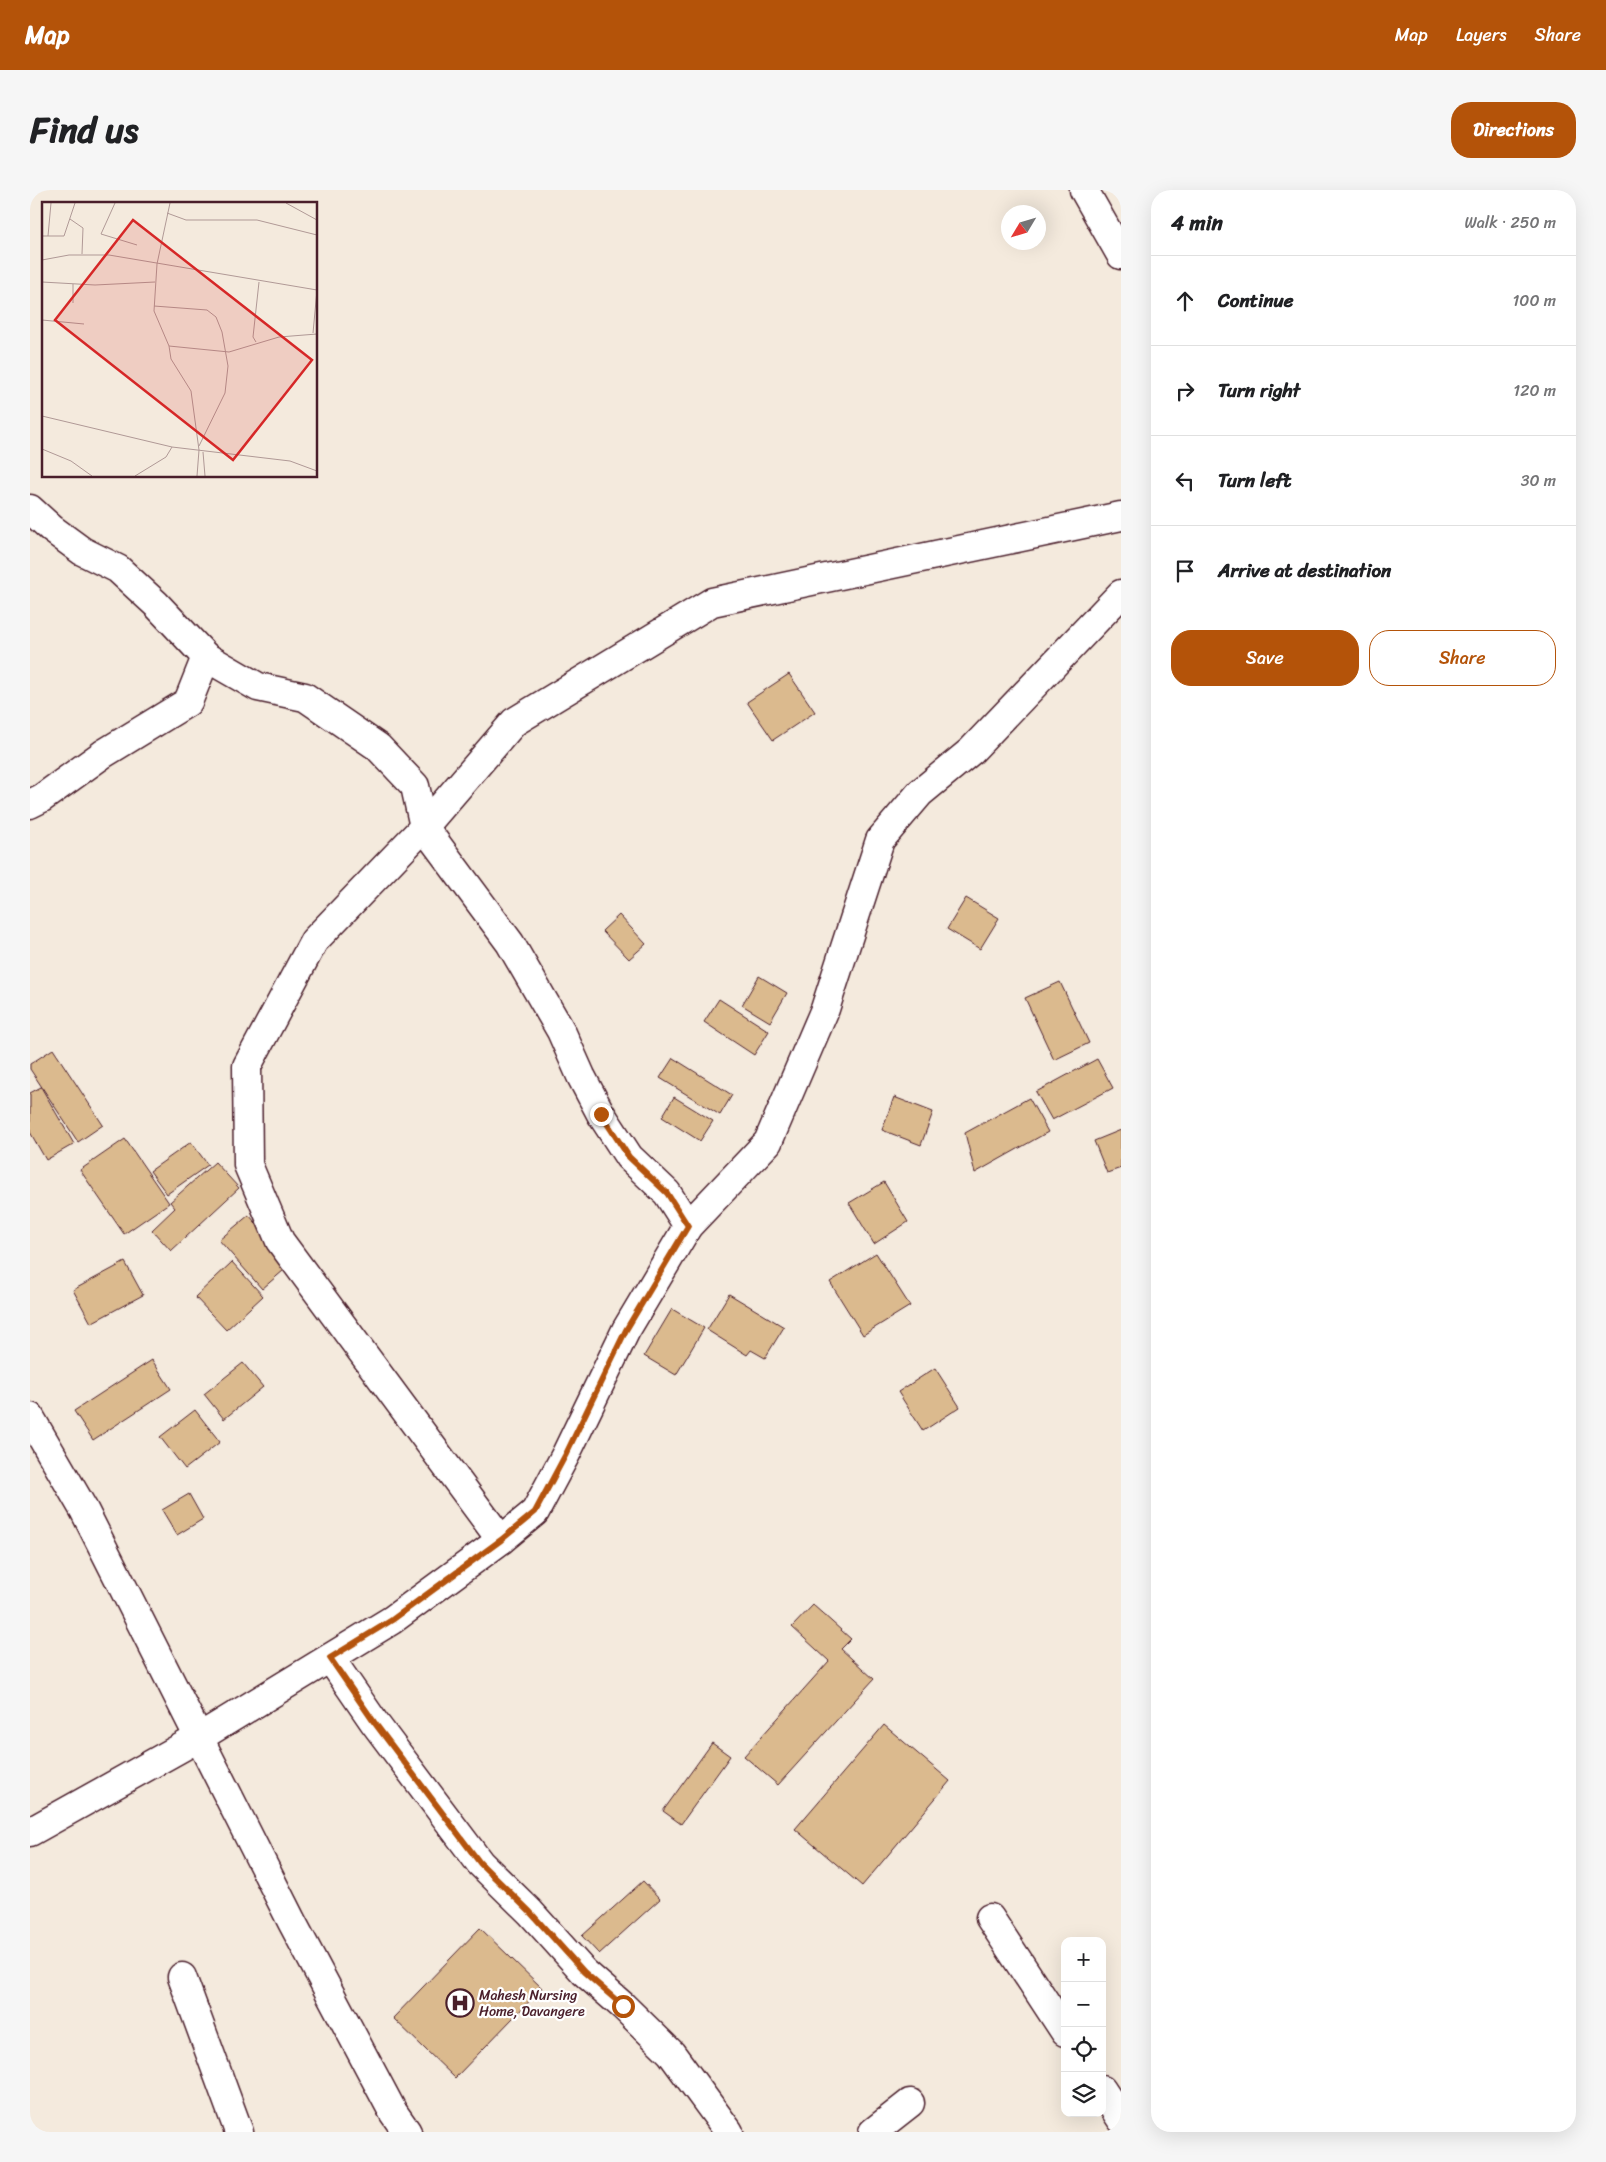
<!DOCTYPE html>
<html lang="en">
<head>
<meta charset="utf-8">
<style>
  body { margin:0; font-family:Sriracha,sans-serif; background:#f6f6f6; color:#202124 }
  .controls { position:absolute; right:15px; bottom:15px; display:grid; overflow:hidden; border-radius:10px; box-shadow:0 5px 20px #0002 }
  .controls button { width:45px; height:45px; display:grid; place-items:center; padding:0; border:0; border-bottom:1px solid #e0e0e0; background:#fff; color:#202124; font:25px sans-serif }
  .compass { position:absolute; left:971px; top:15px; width:45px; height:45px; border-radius:50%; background:#fff; box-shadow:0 5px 20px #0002; rotate:232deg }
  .stop { position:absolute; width:15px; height:15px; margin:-11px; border:4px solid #b45309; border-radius:50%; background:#fff }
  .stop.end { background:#b45309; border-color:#fff; box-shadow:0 1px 5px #0008 }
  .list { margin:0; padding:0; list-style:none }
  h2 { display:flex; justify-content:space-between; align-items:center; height:65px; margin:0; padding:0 20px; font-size:21px }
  h2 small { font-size:16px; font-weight:400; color:#757577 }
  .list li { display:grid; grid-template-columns:32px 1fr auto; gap:15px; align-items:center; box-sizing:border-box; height:90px; padding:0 20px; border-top:1px solid #e0e0e0 }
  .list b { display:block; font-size:19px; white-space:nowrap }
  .list em { font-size:16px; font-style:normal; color:#757577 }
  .actions { display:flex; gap:10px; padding:15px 20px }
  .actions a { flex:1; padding:11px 0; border:1px solid #b45309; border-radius:20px; text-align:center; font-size:18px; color:#b45309 }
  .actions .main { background:#b45309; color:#fff }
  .icon { flex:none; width:28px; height:28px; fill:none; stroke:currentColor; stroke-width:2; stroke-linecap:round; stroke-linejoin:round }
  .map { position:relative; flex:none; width:1091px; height:1942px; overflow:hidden; border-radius:20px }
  header { display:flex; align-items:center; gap:30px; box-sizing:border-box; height:70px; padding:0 25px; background:#b45309; color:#fff }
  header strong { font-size:24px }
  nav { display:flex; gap:28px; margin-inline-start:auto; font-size:18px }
  .intro { display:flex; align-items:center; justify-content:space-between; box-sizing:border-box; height:120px; padding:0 30px }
  h1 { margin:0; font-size:35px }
  .button { padding:12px 22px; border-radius:20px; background:#b45309; color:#fff; font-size:18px; font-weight:700 }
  main { display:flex; gap:30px; padding:0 30px }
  aside { flex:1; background:#fff; border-radius:20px; box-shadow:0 5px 20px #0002 }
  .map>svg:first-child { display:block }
  .building { fill:#dbba8e; stroke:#4a1f2b }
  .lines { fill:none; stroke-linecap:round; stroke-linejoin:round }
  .street-casing { stroke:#4a1f2b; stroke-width:31 }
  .secondary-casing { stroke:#4a1f2b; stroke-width:31 }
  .primary-casing { stroke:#4a1f2b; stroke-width:31 }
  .street { stroke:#fff; stroke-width:28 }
  .secondary { stroke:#fff; stroke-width:28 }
  .primary { stroke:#fff; stroke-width:28 }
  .route { stroke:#b45309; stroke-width:6 }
  .labels { text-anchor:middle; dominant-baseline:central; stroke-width:4.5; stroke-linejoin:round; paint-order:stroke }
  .poi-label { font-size:14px; fill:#4a1f2b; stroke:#fff; text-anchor:start }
  .inset-road { fill:none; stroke:#b09996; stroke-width:1 }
  .view { fill:#d62828; fill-opacity:0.15; stroke:#d62828; stroke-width:2.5 }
  .inset-edge { fill:none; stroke:#4a1f2b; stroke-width:2.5 }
</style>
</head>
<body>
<header>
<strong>Map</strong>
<nav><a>Map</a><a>Layers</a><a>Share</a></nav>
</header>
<div class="intro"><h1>Find us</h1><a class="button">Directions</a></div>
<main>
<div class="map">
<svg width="1091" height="1942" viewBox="0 0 1091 1942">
  <rect width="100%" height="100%" fill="#f4eadd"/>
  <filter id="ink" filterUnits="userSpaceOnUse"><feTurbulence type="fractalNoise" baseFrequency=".02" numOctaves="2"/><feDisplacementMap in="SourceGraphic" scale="10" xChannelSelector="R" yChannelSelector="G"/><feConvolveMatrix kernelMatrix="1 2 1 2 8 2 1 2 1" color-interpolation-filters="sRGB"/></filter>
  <g filter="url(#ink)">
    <g class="building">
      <polygon points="759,484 785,522 743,550 717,512"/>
      <polygon points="936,708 969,728 950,759 917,739"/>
      <polygon points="589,725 616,754 599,769 572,741"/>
      <polygon points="729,786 757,803 740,832 712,815"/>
      <polygon points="1030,792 1059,853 1024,870 995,808"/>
      <polygon points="689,809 739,841 724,865 674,832"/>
      <polygon points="23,859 73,935 48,952 0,879 0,874"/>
      <polygon points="643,868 702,905 690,925 630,888"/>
      <polygon points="1067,869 1083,898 1022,930 1006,902"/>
      <polygon points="11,897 44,954 16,970 0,942 0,903"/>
      <polygon points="644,907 683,931 670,951 632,927"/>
      <polygon points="864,907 903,922 891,955 852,940"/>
      <polygon points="999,908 1018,942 945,983 935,943"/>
      <polygon points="1091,940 1091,978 1077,983 1064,951"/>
      <polygon points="95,949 139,1013 94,1044 50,980"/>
      <polygon points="161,952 178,975 137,1004 120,981"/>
      <polygon points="185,972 209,998 141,1061 122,1040 145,1018 140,1012"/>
      <polygon points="854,992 878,1032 844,1054 819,1013"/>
      <polygon points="219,1025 261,1074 232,1099 189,1050"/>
      <polygon points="846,1063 880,1116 833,1145 800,1092"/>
      <polygon points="95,1072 113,1105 61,1133 43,1100"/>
      <polygon points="202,1072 233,1106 196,1140 165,1107"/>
      <polygon points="699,1104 754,1137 735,1168 721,1160 717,1165 677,1140"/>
      <polygon points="642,1119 674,1138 646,1185 614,1166"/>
      <polygon points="122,1170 141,1199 63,1250 44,1221"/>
      <polygon points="213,1173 233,1197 194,1229 174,1204"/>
      <polygon points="905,1178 930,1217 893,1241 868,1202"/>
      <polygon points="165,1220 190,1252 155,1279 130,1247"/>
      <polygon points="159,1304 173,1329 147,1345 132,1320"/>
      <polygon points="783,1415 821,1449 811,1459 844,1489 748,1595 714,1566 799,1471 762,1437"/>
      <polygon points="854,1535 920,1591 832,1696 765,1639"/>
      <polygon points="682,1553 700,1566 651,1634 633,1621"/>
      <polygon points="613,1691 630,1709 569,1764 552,1746"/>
      <polygon points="450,1738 512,1798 425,1888 363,1828"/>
    </g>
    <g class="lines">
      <g class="street-casing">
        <g id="street">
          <polyline points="0,319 22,339 52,361 88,379 126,414 176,467 228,497 275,507 348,557 385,596 394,637 480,753 531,841 551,886 571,924 599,967 637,1003 658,1036"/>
          <polyline points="0,614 12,608 73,564 158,512 176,467"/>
          <polyline points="471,1350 250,1051 218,975 217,876 284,751 394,637 484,532 682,412 1091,326"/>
          <polyline points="300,1468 344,1532 450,1673 500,1722 554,1782 593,1816 641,1863 699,1942"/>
          <polyline points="0,1642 170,1547 362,1430 471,1350 505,1322 536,1264 596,1140 658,1036 738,952 795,819 850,650 890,603 941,561 1091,404"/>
          <polyline points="960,1728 1035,1842"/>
          <polyline points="152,1787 209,1942"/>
          <polyline points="1072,1900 1091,1929"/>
          <polyline points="843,1942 880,1913"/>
        </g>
      </g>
      <g class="secondary-casing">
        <polyline id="secondary" points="0,1227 54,1320 262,1732 363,1922 377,1942"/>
      </g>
      <g class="primary-casing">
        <polyline id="primary" points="1054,0 1091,65"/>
      </g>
      <use href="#street" class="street"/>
      <use href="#secondary" class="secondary"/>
      <use href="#primary" class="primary"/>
    </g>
  </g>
  <g class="lines" filter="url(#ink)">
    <polyline class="route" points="571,924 599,967 637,1003 658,1036 596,1140 536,1264 505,1322 471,1350 362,1430 300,1468 344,1532 450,1673 500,1722 554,1782 593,1816"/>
  </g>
  <defs>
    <g id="hospital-ring" transform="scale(1.4375)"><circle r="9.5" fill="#fff" stroke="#4a1f2b" stroke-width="1.5"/><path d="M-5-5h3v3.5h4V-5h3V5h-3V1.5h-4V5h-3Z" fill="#4a1f2b"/></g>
  </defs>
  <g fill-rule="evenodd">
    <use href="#hospital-ring" x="430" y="1813"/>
  </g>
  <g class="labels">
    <g class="poi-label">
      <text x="449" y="1805">Mahesh Nursing<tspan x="449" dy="16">Home, Davangere</tspan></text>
    </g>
  </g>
  <g transform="translate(12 12)">
    <rect width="275" height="275" fill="#f4eadd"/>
    <path class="inset-road" d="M73 1 59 32 95 43M128 1 115 62 112 109 127 144 129 157 149 189 157 248 155 274M244 1 275 18M125 11 144 18H215L275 33M28 17 41 26 40 52M0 34H22L33 1M6 34 9 1M0 58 27 53H67L275 88M0 80 53 83 113 80M31 82V101M112 104 165 108 174 115 180 130 186 164 183 191 157 244M0 118 42 122M271 131 275 88M214 140 211 135 217 80M127 144 187 150 237 135 275 132M0 214 130 245 248 259 275 269M0 247 29 259 50 274M161 250 163 274M93 274 124 255 130 245"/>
    <path class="view" d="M91 18 270 158 191 258 13 118Z"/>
    <rect width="275" height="275" class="inset-edge"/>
  </g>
</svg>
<div class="controls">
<button>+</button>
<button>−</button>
<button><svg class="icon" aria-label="locate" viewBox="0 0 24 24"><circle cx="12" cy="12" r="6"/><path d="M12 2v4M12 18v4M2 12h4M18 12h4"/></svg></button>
<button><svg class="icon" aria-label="layers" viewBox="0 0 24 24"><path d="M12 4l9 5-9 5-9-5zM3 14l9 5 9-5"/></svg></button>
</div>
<svg class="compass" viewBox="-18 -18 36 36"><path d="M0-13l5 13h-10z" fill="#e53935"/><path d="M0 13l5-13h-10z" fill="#757577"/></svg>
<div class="stop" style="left:593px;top:1816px"></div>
<div class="stop end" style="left:571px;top:924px"></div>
</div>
<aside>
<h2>4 min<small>Walk · 250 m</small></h2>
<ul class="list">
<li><svg class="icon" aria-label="ahead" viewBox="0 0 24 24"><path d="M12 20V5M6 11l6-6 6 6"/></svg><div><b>Continue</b></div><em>100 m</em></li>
<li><svg class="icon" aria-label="right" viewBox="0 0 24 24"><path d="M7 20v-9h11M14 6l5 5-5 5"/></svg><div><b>Turn right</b></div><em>120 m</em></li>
<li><svg class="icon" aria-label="left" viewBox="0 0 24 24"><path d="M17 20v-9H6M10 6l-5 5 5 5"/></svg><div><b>Turn left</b></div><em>30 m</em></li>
<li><svg class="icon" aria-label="arrive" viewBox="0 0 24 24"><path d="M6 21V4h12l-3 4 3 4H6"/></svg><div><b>Arrive at destination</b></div></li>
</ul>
<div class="actions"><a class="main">Save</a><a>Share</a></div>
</aside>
</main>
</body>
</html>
